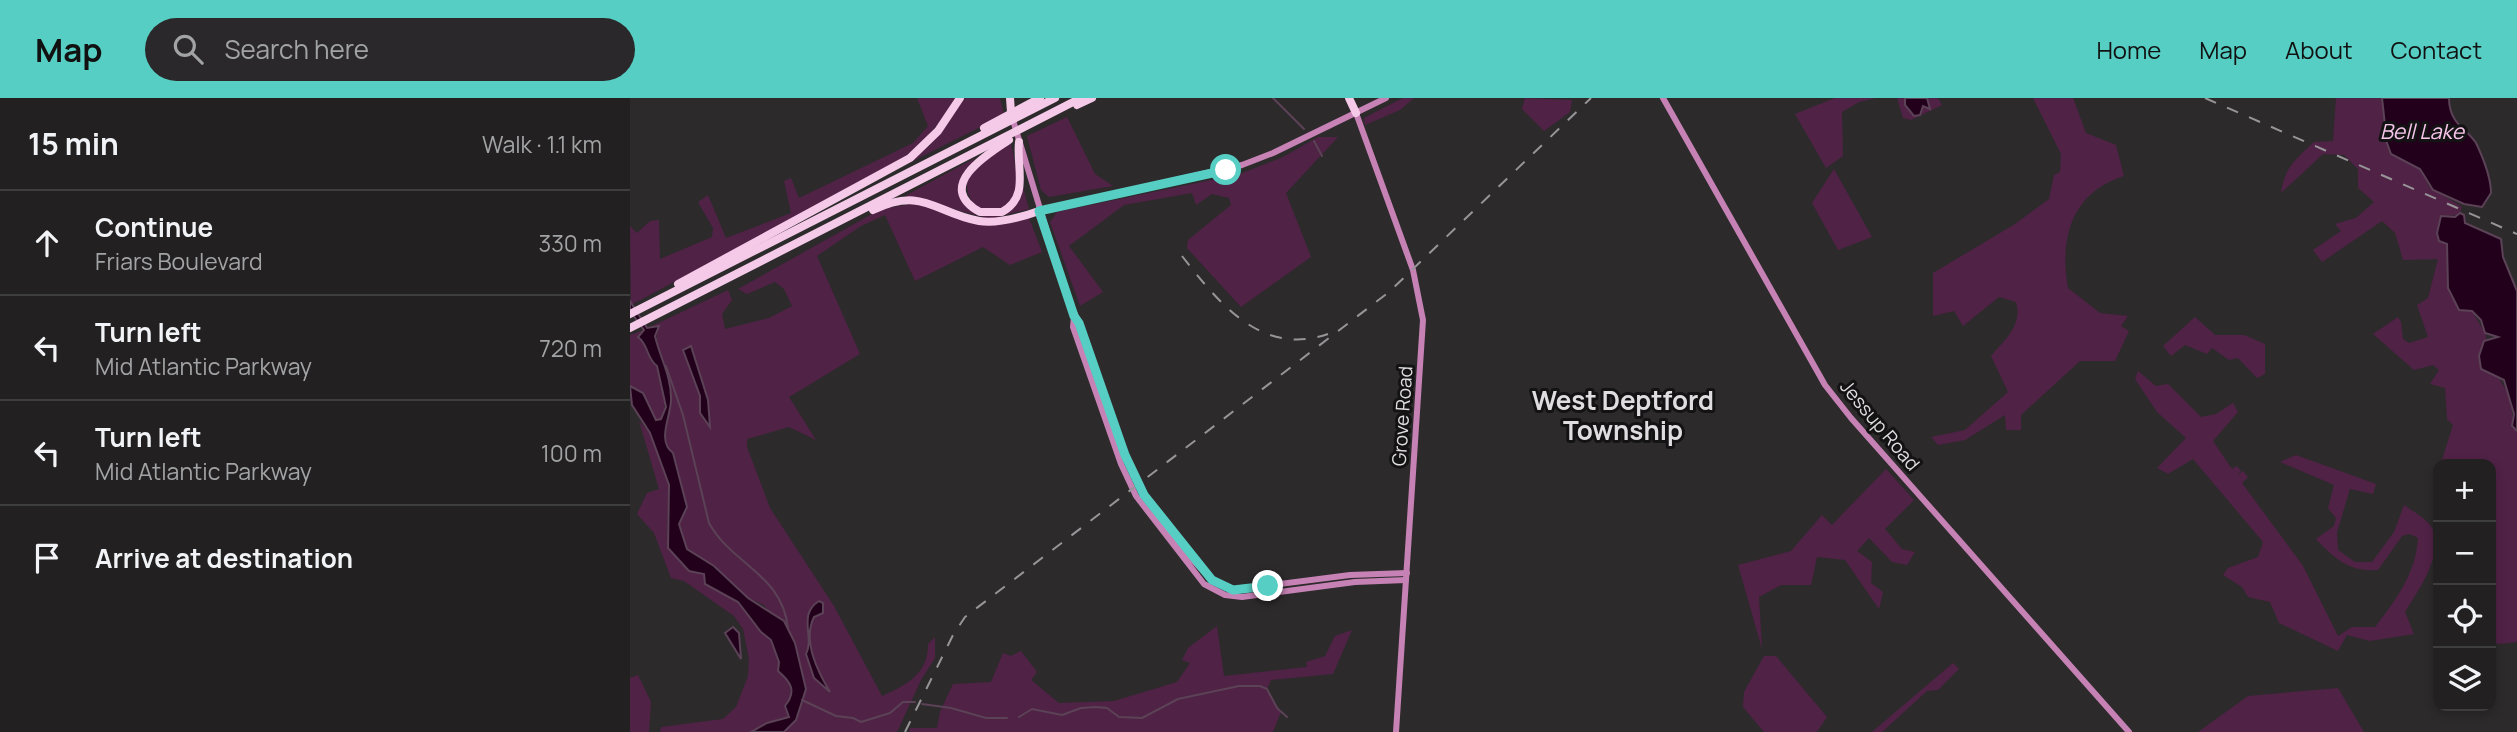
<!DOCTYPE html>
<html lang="en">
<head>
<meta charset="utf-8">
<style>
  body { margin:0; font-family:Manrope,sans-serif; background:#2a282a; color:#f1f3f6 }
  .controls { position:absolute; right:21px; bottom:21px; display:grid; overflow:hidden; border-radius:14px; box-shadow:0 4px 10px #0003 }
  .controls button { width:63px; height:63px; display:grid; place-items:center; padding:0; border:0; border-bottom:2px solid #3f3e3f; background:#222021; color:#f1f3f6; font:35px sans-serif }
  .stop { position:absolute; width:21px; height:21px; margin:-16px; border:5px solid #56cec3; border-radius:50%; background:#fff }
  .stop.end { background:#56cec3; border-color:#fff; box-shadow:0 2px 7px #0008 }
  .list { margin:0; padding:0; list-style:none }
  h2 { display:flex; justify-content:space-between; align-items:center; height:91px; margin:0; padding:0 28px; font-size:30px }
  h2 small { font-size:23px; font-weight:400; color:#a2a3a5 }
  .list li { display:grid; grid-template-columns:46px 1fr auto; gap:21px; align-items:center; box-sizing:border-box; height:105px; padding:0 28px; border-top:2px solid #3f3e3f }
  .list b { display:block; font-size:26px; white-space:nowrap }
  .list p { margin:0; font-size:23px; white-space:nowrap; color:#a2a3a5 }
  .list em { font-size:23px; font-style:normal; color:#a2a3a5 }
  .icon { flex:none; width:38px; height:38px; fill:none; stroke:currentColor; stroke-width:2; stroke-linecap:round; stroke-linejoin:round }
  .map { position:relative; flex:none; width:1887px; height:634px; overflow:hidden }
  header { display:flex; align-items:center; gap:42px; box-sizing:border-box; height:98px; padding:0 35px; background:#56cec3; color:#111 }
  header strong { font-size:33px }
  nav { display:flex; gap:38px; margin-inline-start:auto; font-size:24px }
  .search { width:490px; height:63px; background:#2a282a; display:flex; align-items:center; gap:18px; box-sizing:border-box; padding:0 24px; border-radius:38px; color:#a2a3a5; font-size:26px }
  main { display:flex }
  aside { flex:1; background:#222021 }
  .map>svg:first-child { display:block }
  .green { fill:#502246; fill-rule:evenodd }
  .water { fill:#22001b; stroke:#5b4256; stroke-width:2 }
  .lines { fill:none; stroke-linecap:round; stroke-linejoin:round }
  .stream { stroke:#5b4256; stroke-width:2 }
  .secondary { stroke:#c682b5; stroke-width:6 }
  .highway { stroke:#f5cae8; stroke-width:8 }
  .rail { stroke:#979597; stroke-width:2; stroke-dasharray:12 12; stroke-linecap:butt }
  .route { stroke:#56cec3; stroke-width:9 }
  .labels { text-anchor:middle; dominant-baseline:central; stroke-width:6; stroke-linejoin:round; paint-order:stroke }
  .street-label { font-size:19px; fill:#dfdddf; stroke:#141314 }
  .water-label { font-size:21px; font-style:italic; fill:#f9c6eb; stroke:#141314 }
  .district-label { font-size:26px; font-weight:bold; fill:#dfdddf; stroke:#141314 }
</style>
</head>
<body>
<header>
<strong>Map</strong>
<div class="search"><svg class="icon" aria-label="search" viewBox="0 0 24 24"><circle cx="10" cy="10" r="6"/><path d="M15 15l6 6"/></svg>Search here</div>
<nav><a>Home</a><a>Map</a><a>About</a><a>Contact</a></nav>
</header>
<main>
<aside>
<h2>15 min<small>Walk · 1.1 km</small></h2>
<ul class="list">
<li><svg class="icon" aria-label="ahead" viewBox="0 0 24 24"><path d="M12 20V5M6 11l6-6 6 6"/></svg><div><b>Continue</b><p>Friars Boulevard</p></div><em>330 m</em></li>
<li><svg class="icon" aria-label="left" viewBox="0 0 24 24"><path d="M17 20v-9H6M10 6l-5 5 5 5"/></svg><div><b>Turn left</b><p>Mid Atlantic Parkway</p></div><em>720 m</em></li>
<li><svg class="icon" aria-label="left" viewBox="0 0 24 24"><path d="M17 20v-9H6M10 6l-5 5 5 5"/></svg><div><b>Turn left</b><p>Mid Atlantic Parkway</p></div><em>100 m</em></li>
<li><svg class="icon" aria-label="arrive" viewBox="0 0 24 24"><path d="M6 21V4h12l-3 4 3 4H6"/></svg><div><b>Arrive at destination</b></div></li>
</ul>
</aside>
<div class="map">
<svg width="1887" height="634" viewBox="0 0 1887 634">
  <rect width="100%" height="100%" fill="#2d2a2c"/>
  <g class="green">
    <path d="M287 0H325C310 27 293 45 269 64L1 207 0 128 7 135 20 123 29 122 30 161 82 139 83 130 68 104 78 97 96 140 161 115 154 83 161 80 169 100 283 45 298 28Z"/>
    <polygon points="335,0 370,0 374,17 275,67 300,47"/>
    <polygon points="773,0 784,0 770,12 735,27 734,20"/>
    <polygon points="895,0 942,2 940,14 914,33 892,11"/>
    <polygon points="1205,0 1246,0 1229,4 1212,14 1213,58 1196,70 1165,16"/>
    <polygon points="1267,0 1308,0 1312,7 1281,22 1273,20"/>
    <path d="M1403 0H1443L1456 35 1486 47 1494 78C1442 94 1429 140 1438 190L1470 215 1498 218 1491 228 1499 233 1485 263H1450L1391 317V332H1376L1375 317 1335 342 1308 347 1301 339 1335 332 1378 294 1361 258C1375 242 1393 227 1386 204L1369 199 1333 228 1324 213 1303 218V175L1385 126 1419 101 1424 77 1430 74 1431 56Z"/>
    <path d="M1706 0H1751L1761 56 1790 70 1799 89 1832 109 1829 117 1811 118 1807 135 1817 146 1819 194 1829 212 1842 213 1855 235 1866 276 1880 298 1884 330 1887 333V544L1868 546 1861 541V366H1833L1832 362 1819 366 1812 362 1823 327 1817 321 1815 290 1800 286 1809 272 1803 267 1784 272 1743 236 1768 219 1771 224 1773 241 1779 245 1798 239 1787 207 1798 200 1808 161 1773 162 1765 135 1752 123 1692 164 1683 152 1711 133 1705 126 1726 120 1744 104 1728 90V71L1714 57 1693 56 1651 95C1654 70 1666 61 1684 44L1703 43Z"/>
    <polygon points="437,19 465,76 483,88 419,99 411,92 397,38"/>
    <polygon points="688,39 708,39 656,95 681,159 611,209 557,150 558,142 601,107 599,100 582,96 566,107 562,95 494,107 439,148 473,194 450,208 420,124 427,114 610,76 653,59"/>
    <path d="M381 46C389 78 395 126 344 108L338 95 336 81 355 60Z"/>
    <path d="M345 60 330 84 346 115C372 122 386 114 393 89L399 111 360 121 275 98Z"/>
    <polygon points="1204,71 1242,139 1208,152 1182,105"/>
    <path d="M281 106 296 107 354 127 399 120 412 154 380 167 353 149 285 183 255 117 231 128 187 158 230 256 159 299 186 342 159 329 117 341V349L140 410 204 508 252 598C276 588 299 575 298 546L305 539V560L291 582 267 634H154L166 622 176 591 165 545 134 507 118 500 84 468 57 451 49 426 57 409 43 355C26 342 41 316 41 298 41 275 22 248 28 229H20L98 192 102 202 92 216 95 231 139 220 162 208 154 191 145 184 117 196 108 191 251 111ZM61 248 78 302 80 327 70 307V298L54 252ZM194 510 193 514 184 519C175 538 183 574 197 590L185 580 176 556 179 550 178 516Z"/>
    <polygon points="1565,219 1585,237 1614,237 1635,246 1635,276 1627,280 1608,260 1599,262 1582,250 1577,256 1555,247 1541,258 1533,248"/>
    <path d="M14 232C13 244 17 261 27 268 32 285 39 305 31 321L26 322 20 309 0 288V237Z"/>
    <path d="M1508 273 1526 288 1538 286 1571 319 1586 316 1603 305 1608 314 1583 343 1602 371 1607 368 1611 373 1606 378 1613 373 1618 379 1612 385 1673 468 1708 538 1722 529H1745C1766 502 1786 475 1788 440L1780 436 1772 438 1748 472C1719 474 1705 461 1686 441L1704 428 1706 420 1698 410 1704 387 1650 364 1666 357 1746 386 1743 396 1720 391 1707 434 1708 452 1725 464H1742L1764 434 1774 407C1782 413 1794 419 1800 427 1818 451 1788 493 1775 514L1784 536 1740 543 1717 537 1708 553 1649 525 1640 504 1618 499 1612 489 1593 477 1598 470 1628 459 1633 444 1563 361 1538 376 1527 370 1556 340 1527 314 1505 281Z"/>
    <path d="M9 323 20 335 39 387 37 436 41 455 49 460 52 467 74 476 75 486 108 504 131 534 141 542 149 564 148 572C167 588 158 598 159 619L137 625 121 634H30L31 629 93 621 106 609 118 578 119 561 113 531 104 518 54 483 41 480 24 435 7 416 17 395 29 391Z"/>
    <polygon points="1256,371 1284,402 1255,431 1272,451 1285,454 1277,467 1262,464 1239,440 1227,453 1242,464 1241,485 1253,494 1249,511 1215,462 1187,459 1181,487 1151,487 1129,499 1132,551 1108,467 1161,453 1192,417 1202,427"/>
    <polygon points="587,528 594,578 677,569 676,564 695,558 705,538 722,532 703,576 641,582 637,591 651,614 643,634 279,634 280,630 307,630 310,614 323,586 361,584 373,555 381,558 391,553 407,574 401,582 429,605 484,603 547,584 560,565 552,562 558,550"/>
    <polygon points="1134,558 1146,558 1197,619 1187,634 1134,634 1113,609 1114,594"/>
    <polygon points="1323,565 1329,571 1308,592 1297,593 1252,634 1242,634"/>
    <polygon points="8,577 21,604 19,634 0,634 0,580"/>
    <polygon points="1708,590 1734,634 1568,634 1618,598"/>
  </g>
  <g class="water">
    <polygon points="1275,0 1297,0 1300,11 1293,8 1290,17 1284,18 1275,7"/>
    <path d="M1752 0H1819C1819 28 1840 32 1847 47 1853 60 1861 79 1861 95L1852 109 1834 106 1803 92 1790 71 1761 56 1757 45Z"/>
    <polygon points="1830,115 1834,117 1835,125 1871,141 1873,159 1887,193 1887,333 1882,328 1884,316 1874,282 1851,271 1849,258 1854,243 1868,239 1855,235 1851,222 1842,213 1829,212 1818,190 1817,146 1809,143 1807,135 1811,118 1825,119"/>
    <path d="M0 203 17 230 29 228 25 238C30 260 42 279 41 303 40 320 27 343 43 355L57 409 49 426 57 451 84 468 118 500 154 523 165 545 176 591 166 622 154 634H121L137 625 159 619 155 608C167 593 161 584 148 573L149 564 141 542 131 534 108 504 75 486 74 476 59 473 38 450 39 387 20 335 2 307 0 288 13 295 26 322 31 321 36 309 27 268C16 260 19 247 8 239L14 232 0 213Z"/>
    <polygon points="61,248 78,302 80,329 70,315 70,298 53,252"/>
    <path d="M189 503 193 505V515L184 519C172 543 188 574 200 594L184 580 176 556C185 539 167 517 189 503Z"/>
    <polygon points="103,529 109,535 111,561 95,535"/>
  </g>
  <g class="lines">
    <g class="stream">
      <polyline points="643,0 674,31"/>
      <polyline points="684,43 692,58"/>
      <path d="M36 268 53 317 79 425C102 467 153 476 158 531"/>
      <polyline points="172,602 206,618 223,620 231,624 260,615 273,604 285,604"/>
      <polyline points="292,606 321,610 356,620 377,620"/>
      <polyline points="389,619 402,611 432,617 451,610 466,609 477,610 489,619 512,620 548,601 609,588 630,588 637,591 647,610 657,619"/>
    </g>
    <g class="secondary">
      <polyline points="1033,0 1195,287 1221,320 1499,634"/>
      <polyline points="726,15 783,172 793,222 766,634"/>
      <path d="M382 19 437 199 449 225 503 377C519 409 569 482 602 492L720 477 777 475"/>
      <polyline points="409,113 612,67 643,55 756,0"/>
      <polyline points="444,218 443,229 491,366 506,398 574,486 595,497 612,499 725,484 776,482"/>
    </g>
    <g class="highway">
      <polyline points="380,0 381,14"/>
      <polyline points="719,0 726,15"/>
      <polyline points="447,7 462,0"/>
      <polyline points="354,30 410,0"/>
      <path d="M379 42C357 56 304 89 350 114H372C400 99 386 69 389 44"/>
      <path d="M243 112C293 88 305 115 349 123 367 126 392 119 409 113"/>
      <polyline points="48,186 280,60 308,33 330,0"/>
      <polyline points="0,216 425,0"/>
      <polyline points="0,230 451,0"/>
    </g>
    <g class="rail">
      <polyline points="1575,0 1887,136"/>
      <path d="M552 158C589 205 631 259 698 236"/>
      <polyline points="275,634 323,537 335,519 759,194 961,0"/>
    </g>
  </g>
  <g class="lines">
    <polyline class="route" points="596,72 409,113 444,218 449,225 495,357 514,397 582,482 603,492 638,488"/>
  </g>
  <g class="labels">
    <g class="street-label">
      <text transform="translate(772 318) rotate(-86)">Grove Road</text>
      <text transform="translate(1250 327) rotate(50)">Jessup Road</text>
    </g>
    <g class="water-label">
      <text x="1792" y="33">Bell Lake</text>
    </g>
    <g class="district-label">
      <text x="993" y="302">West Deptford<tspan x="993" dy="30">Township</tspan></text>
    </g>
  </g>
</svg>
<div class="controls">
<button>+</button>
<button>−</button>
<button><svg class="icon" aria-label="locate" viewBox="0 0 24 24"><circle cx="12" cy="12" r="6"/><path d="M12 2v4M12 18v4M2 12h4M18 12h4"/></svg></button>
<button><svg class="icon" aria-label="layers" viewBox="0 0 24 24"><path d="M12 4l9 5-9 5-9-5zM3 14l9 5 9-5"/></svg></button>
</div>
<div class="stop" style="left:596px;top:72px"></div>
<div class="stop end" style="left:638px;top:488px"></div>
</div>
</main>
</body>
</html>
